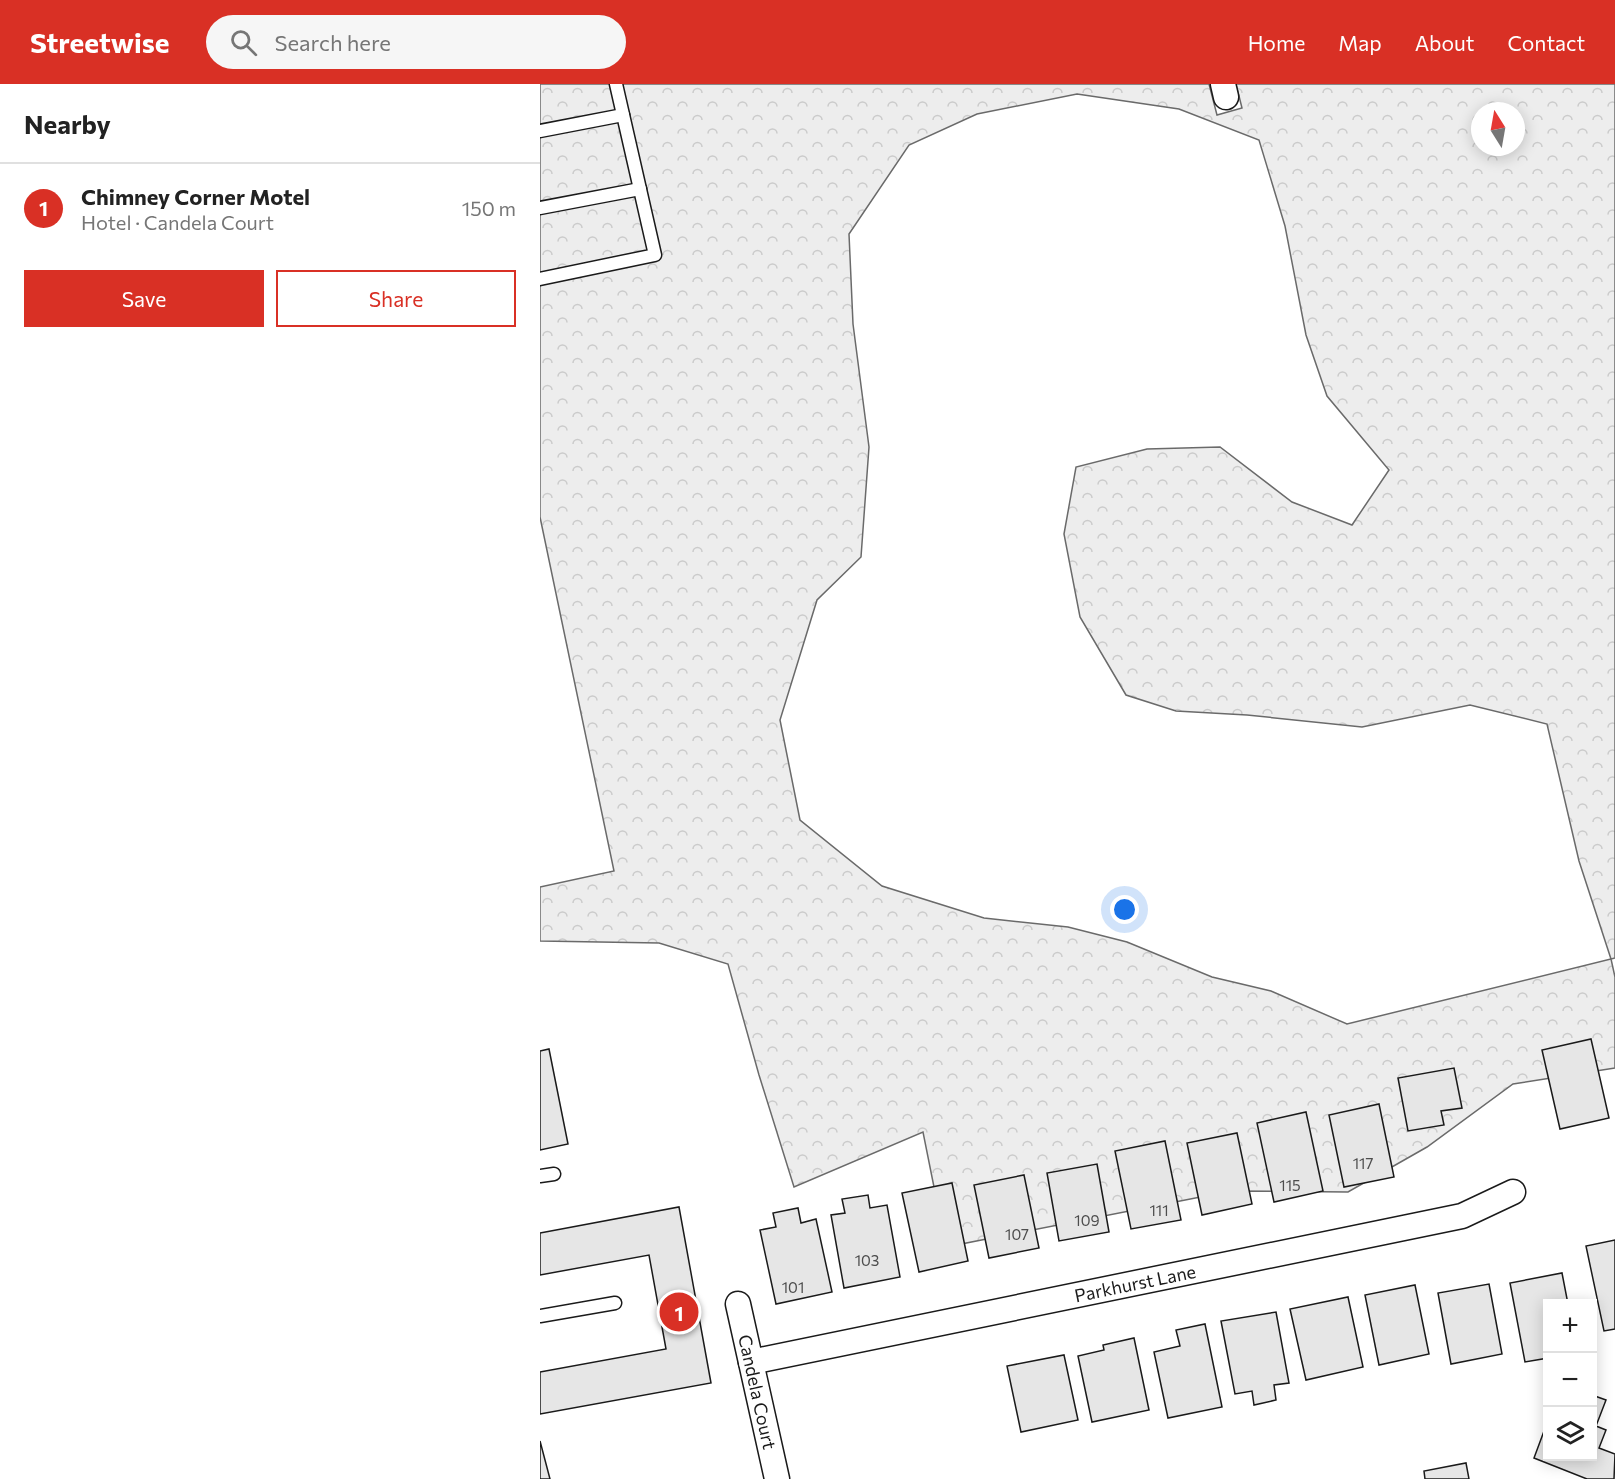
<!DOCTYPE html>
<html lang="en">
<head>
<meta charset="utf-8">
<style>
  body { margin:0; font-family:Commissioner,sans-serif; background:#f6f6f6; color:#222 }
  .controls { position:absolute; right:18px; bottom:18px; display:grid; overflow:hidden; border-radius:0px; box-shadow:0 3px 15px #0003 }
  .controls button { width:54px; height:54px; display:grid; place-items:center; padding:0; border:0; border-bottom:2px solid #e0e0e0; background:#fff; color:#222; font:30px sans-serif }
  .compass { position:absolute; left:931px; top:18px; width:54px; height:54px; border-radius:50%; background:#fff; box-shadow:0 3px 15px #0003; rotate:349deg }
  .you { position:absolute; left:585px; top:826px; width:21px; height:21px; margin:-15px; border:4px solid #fff; border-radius:50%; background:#1a73e8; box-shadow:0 0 0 9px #1a73e833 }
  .badge { display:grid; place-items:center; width:39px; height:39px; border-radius:50%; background:#d93025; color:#fff; font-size:20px; font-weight:700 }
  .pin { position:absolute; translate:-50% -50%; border:3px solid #fff; box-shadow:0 2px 6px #0006 }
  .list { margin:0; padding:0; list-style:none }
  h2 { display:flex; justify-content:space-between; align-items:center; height:78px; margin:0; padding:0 24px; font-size:26px }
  h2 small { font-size:20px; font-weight:400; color:#767676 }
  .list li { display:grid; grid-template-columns:39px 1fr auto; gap:18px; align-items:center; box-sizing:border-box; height:90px; padding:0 24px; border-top:2px solid #e0e0e0 }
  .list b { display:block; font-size:22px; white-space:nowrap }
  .list p { margin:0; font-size:20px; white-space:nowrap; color:#767676 }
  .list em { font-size:20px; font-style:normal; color:#767676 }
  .actions { display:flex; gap:12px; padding:18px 24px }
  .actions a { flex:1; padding:14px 0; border:2px solid #d93025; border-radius:0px; text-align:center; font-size:21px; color:#d93025 }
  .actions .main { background:#d93025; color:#fff }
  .icon { flex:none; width:33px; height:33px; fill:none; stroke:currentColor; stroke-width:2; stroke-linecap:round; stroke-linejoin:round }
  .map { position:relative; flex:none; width:1075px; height:1395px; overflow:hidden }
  header { display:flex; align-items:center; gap:36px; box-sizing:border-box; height:84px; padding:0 30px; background:#d93025; color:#fff }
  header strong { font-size:28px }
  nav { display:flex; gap:33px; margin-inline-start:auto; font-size:21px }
  .search { width:420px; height:54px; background:#f6f6f6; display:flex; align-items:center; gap:15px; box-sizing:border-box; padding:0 21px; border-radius:33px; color:#767676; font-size:22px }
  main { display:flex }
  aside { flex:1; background:#fff }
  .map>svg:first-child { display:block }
  .forest { fill:url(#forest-crowns); stroke:#6a6a6a; stroke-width:1.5; fill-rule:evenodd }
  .building { fill:#e6e6e6; stroke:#1a1a1a; stroke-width:1.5 }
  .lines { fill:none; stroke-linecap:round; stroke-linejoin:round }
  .lane-casing { stroke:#1a1a1a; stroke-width:15 }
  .street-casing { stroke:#1a1a1a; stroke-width:27 }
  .lane { stroke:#fff; stroke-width:12 }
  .street { stroke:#fff; stroke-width:24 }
  .labels { text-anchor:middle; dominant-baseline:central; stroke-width:4.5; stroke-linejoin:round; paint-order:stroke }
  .number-label { font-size:15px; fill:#4d4d4d }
  .street-label { font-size:18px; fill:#1a1a1a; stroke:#fff }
</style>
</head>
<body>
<header>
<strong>Streetwise</strong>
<div class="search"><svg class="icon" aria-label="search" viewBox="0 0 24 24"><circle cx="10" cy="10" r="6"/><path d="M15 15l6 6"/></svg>Search here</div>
<nav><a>Home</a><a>Map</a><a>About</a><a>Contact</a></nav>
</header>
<main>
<aside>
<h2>Nearby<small></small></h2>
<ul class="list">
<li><span class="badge">1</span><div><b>Chimney Corner Motel</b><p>Hotel · Candela Court</p></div><em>150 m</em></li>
</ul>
<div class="actions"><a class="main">Save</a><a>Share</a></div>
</aside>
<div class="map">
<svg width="1075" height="1395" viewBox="0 0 1075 1395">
  <defs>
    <pattern id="forest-crowns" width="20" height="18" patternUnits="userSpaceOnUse" patternTransform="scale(1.5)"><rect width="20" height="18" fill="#ededed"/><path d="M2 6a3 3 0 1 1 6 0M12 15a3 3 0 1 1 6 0" fill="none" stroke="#cbcbcb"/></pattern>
  </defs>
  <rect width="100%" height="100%" fill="#fff"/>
  <path class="forest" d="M0 0H669L677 31 702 24 696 0H1075V874L1071 875 1075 893V984L973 1000 887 1063 808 1108 691 1107 406 1163 383 1048 254 1103 219 991 188 880 119 859 0 857V803L74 787 0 433ZM537 10 639 25 719 56 745 142 766 251 787 312 849 386 812 441 752 418 680 363 607 365 536 383 524 450 540 533 586 611 636 627 707 631 822 643 930 621 1007 640 1039 777 1071 875 807 940 731 907 672 893 587 858 528 843 444 834 342 802 260 736 240 636 277 516 321 473 329 363 313 240 309 150 369 61 437 30ZM940 27H976V63H940Z"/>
  <g class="building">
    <polygon points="1051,955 1069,1034 1020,1045 1002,966"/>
    <polygon points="9,965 28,1060 0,1066 0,967"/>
    <polygon points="914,984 922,1024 901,1027 904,1041 868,1047 858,994"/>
    <polygon points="839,1020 854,1093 804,1103 789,1031"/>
    <polygon points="766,1028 783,1107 734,1118 717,1039"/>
    <polygon points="697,1049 712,1120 662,1131 647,1059"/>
    <polygon points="625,1057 641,1136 591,1145 575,1067"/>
    <polygon points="557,1080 569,1148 519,1157 507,1089"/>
    <polygon points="484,1091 499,1164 449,1174 434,1101"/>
    <polygon points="412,1099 428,1177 379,1188 362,1109"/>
    <polygon points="328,1111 330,1124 347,1121 360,1193 304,1204 291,1131 305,1129 302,1115"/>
    <polygon points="139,1123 171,1299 0,1330 0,1288 126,1265 109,1171 0,1191 0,1149"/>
    <polygon points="258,1124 261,1139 276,1135 292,1208 236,1220 220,1146 236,1143 233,1129"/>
    <polygon points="1075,1156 1075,1245 1064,1247 1046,1162"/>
    <polygon points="1022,1189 1028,1220 1008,1220 1008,1274 985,1278 970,1199"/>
    <polygon points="949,1200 962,1270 911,1280 898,1209"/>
    <polygon points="875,1201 889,1270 839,1281 825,1211"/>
    <polygon points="808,1213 823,1283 766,1296 750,1225"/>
    <polygon points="736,1228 749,1299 734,1301 736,1316 714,1321 712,1307 695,1310 681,1237"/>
    <polygon points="665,1240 682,1323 628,1334 614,1268 640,1262 636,1246"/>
    <polygon points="594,1254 609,1326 552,1338 538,1272 564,1266 563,1261"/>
    <polygon points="524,1271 538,1336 481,1348 467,1282"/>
    <polygon points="1052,1311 1066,1316 1056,1342 1066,1346 1059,1364 1075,1370 1074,1395 1047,1395 994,1374 1007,1339 1008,1372 1052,1372"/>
    <polygon points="0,1357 10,1395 0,1395"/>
    <polygon points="926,1379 929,1395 885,1395 884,1387"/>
  </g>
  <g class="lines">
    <g class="lane-casing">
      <g id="lane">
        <polyline points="0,47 83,31"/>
        <polyline points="0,124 100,105"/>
        <polyline points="0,195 115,171 76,0"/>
        <polyline points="0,1092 14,1090"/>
        <polyline points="0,1232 75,1219"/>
      </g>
    </g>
    <g class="street-casing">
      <g id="street">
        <polyline points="683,0 686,13"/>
        <path id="s1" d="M198 1220 237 1395"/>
        <path id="s2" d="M211 1278 922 1132 973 1108"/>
      </g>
    </g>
    <use href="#lane" class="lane"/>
    <use href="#street" class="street"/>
  </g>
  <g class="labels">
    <g class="number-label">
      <text x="823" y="1079">117</text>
      <text x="750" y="1101">115</text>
      <text x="619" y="1126">111</text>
      <text x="547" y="1136">109</text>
      <text x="477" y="1150">107</text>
      <text x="327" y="1176">103</text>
      <text x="253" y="1203">101</text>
    </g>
    <g class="street-label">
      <text stroke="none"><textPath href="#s2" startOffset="392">Parkhurst Lane</textPath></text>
      <text stroke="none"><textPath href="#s1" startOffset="90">Candela Court</textPath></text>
    </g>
  </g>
</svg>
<div class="controls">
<button>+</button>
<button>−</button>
<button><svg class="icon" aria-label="layers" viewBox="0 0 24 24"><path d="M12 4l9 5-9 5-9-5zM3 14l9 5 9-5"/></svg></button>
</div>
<svg class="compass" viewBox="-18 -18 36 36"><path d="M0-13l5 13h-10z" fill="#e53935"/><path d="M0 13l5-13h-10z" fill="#767676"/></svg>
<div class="you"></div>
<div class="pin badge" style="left:139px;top:1228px">1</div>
</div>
</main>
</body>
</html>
